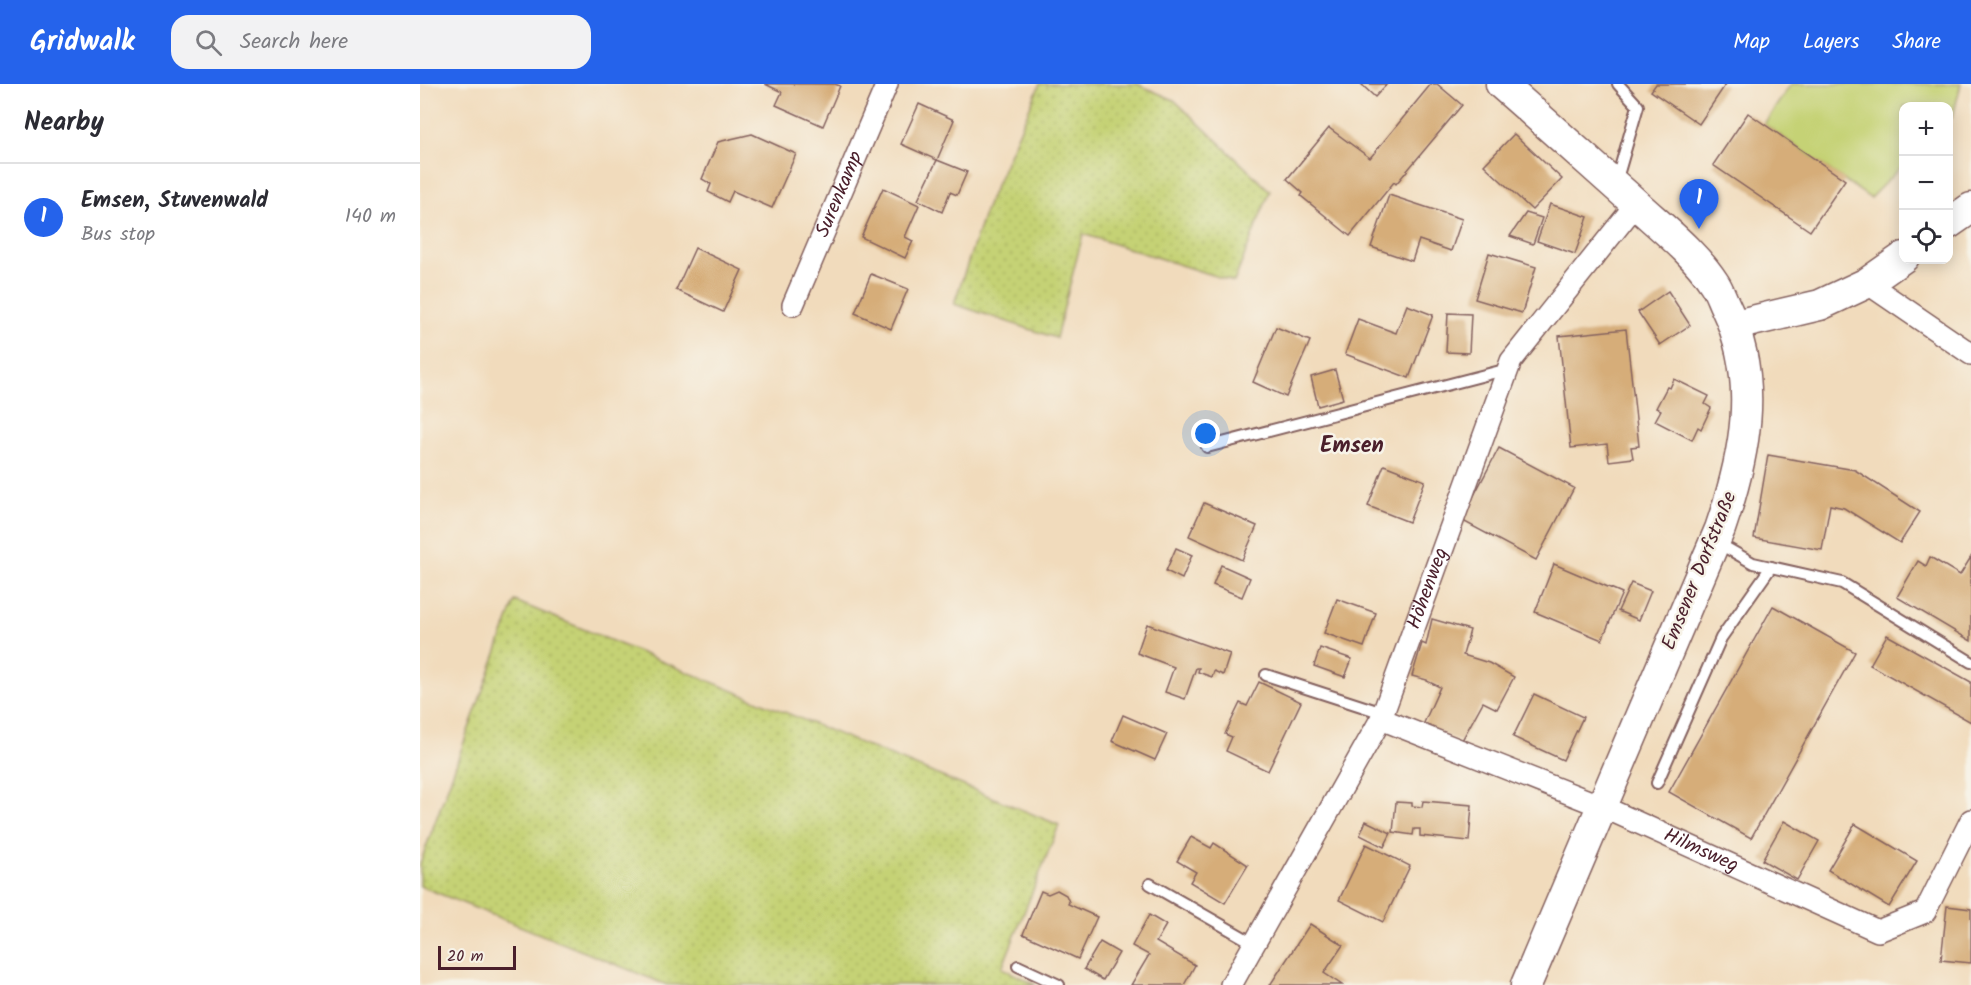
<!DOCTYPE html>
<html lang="en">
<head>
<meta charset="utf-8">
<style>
  body { margin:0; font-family:Kalam,sans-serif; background:#f2f2f3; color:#2b2b33 }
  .controls { position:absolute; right:18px; top:18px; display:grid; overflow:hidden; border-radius:12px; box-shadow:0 3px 15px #0003 }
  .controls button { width:54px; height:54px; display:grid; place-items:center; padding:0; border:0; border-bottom:2px solid #e1e1e2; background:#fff; color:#2b2b33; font:30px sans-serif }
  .scale { position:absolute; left:18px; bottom:15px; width:78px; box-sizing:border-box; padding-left:6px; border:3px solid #4a1f2b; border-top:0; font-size:16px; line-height:21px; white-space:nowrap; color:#4a1f2b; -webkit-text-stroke:4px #f7f3e8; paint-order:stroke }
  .you { position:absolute; left:786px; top:350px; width:21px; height:21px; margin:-15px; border:4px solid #fff; border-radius:50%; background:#1a73e8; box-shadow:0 0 0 9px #1a73e833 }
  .badge { display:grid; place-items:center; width:39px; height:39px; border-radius:50%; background:#2563eb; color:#fff; font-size:20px; font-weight:700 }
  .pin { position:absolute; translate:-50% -50px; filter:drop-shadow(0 2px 3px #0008) }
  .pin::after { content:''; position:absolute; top:32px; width:21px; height:18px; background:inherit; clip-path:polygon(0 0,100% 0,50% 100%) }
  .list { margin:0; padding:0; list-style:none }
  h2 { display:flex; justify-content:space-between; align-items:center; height:78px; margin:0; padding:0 24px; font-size:26px }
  h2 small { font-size:20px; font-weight:400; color:#7c7c81 }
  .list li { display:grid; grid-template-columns:39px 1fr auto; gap:18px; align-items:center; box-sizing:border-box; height:108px; padding:0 24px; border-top:2px solid #e1e1e2 }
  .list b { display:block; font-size:22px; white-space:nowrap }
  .list p { margin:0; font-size:20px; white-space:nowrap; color:#7c7c81 }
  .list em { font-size:20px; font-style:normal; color:#7c7c81 }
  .icon { flex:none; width:33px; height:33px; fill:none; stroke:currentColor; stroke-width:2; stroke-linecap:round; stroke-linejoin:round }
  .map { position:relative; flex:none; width:1551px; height:901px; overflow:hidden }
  header { display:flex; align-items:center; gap:36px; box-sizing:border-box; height:84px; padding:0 30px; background:#2563eb; color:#fff }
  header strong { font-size:28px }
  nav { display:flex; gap:33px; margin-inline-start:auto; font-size:21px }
  .search { width:420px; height:54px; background:#f2f2f3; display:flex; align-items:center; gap:15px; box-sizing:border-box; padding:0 21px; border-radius:18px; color:#7c7c81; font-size:22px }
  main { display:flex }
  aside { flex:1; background:#fff }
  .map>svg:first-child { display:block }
  .grass { fill:url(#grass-dots); stroke:#887850; stroke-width:1.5 }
  .green { fill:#c5d274; stroke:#887850; stroke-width:1.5 }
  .building { fill:#d6ad79 }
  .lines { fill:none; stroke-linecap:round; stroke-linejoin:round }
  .lane-casing { stroke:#84615e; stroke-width:14 }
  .street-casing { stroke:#84615e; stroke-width:24 }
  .secondary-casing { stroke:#84615e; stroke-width:33 }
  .lane { stroke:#fff; stroke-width:10 }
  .street { stroke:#fff; stroke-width:21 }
  .secondary { stroke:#fff; stroke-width:30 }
  .labels { text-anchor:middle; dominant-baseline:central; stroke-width:5; stroke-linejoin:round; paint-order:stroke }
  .street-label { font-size:20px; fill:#4a1f2b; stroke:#f7f3e8 }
  .quarter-label { font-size:22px; font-weight:bold; fill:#4a1f2b; stroke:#f7f3e8 }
</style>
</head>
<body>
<header>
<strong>Gridwalk</strong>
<div class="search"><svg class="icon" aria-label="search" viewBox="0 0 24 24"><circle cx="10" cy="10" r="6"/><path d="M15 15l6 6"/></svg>Search here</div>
<nav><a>Map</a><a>Layers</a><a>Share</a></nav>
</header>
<main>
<aside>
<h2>Nearby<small></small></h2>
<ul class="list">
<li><span class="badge">1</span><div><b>Emsen, Stuvenwald</b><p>Bus stop</p></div><em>140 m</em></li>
</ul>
</aside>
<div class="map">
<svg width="1551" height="901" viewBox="0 0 1551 901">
  <defs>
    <pattern id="grass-dots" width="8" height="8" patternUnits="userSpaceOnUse" patternTransform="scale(1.5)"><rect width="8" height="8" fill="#c5d274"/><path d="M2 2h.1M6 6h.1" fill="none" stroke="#abb465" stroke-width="1.8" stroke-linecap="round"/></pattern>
  </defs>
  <rect width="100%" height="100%" fill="#f7f3e8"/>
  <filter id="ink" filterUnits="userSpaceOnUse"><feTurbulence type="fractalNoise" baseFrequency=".0167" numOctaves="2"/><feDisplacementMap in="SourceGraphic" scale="12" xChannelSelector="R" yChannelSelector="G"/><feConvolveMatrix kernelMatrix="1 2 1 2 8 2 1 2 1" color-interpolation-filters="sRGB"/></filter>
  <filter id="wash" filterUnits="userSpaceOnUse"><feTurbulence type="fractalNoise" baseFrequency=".008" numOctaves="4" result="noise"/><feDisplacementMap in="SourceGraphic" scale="24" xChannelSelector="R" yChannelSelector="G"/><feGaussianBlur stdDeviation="1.35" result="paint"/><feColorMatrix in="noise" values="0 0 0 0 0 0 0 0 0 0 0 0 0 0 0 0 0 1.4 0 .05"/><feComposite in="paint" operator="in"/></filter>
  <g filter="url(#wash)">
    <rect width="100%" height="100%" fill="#f1dbbc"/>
    <g class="grass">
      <polygon points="620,0 717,0 754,16 850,107 814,198 663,150 636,254 534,220 566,124"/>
      <polygon points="95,517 639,741 582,884 616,901 247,901 0,802 0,780"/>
    </g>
    <polygon class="green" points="1371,0 1541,0 1533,32 1529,36 1528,22 1484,22 1483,81 1450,114 1344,40"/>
    <g id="blocks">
      <g class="building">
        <polygon points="345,0 415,0 420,2 403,42 356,21 362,8"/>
        <polygon points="941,0 967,0 955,13"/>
        <polygon points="1011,0 1017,0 1042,21 976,100 974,98 930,152 881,112 883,109 867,95 909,44 950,74"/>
        <polygon points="1236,0 1306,0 1279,40 1231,7"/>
        <polygon points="499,20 534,36 517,76 547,88 537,111 530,108 522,128 498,116 517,76 481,60"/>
        <polygon points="1328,29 1425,96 1390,147 1293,81"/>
        <polygon points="332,50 376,70 352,124 313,107 308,118 288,108 291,100 282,95 298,58"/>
        <polygon points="1094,50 1142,95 1112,126 1064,81"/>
        <polygon points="463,104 499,121 485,153 493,157 485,174 441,153"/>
        <polygon points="969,111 1042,135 1031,167 999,156 992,177 951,163"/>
        <polygon points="1130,120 1168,133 1155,170 1117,157"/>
        <polygon points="1106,129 1122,134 1113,160 1090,152"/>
        <polygon points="275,164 322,186 303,228 256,206"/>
        <polygon points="1069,169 1116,183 1102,229 1055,215"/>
        <polygon points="451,190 488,205 471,245 435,229"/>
        <polygon points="1248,207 1270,241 1240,261 1218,228"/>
        <polygon points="987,221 1013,231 989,294 925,270 938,235 976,249"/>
        <polygon points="1028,229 1051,230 1049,269 1026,268"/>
        <polygon points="856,243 890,257 866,313 833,298"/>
        <polygon points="1206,245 1219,362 1211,363 1213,374 1189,377 1187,360 1151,364 1139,252"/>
        <polygon points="915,286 923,315 898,322 891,293"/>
        <polygon points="1254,295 1289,312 1285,320 1291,324 1281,345 1278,343 1272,356 1235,337 1241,326 1236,324 1247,303 1250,304"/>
        <polygon points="1079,364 1154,404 1116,476 1041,436"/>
        <polygon points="1348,371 1435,386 1500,428 1480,459 1424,424 1410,421 1402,466 1334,454"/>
        <polygon points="964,381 1005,397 989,438 948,422"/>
        <polygon points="784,419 837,442 822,476 769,452"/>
        <polygon points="756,464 772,471 762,495 746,487"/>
        <polygon points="1510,473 1540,491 1551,473 1551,557 1477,513 1498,477 1506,482"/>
        <polygon points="1134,480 1202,509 1182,556 1115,528"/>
        <polygon points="801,481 830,494 822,513 793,501"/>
        <polygon points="1211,499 1231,507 1219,536 1198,527"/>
        <polygon points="917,515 956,529 944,563 904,549"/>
        <polygon points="1353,522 1435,568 1331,754 1249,708"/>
        <polygon points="1012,535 1050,546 1043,571 1069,579 1094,593 1077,625 1063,618 1041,658 1003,641 1020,603 1007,597 1007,596 992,592 1002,559 1006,561"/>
        <polygon points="727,540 810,570 803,591 794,587 792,593 778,588 779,584 776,584 765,615 745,608 754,583 717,569"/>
        <polygon points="1467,551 1551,598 1551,638 1450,581"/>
        <polygon points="900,564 932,575 925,593 894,582"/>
        <polygon points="839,598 881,618 848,687 806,667 812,653 805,650 820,619 827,622"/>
        <polygon points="1114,610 1163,633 1143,676 1093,653"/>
        <polygon points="703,631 747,650 735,676 692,657"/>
        <polygon points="1003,717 1052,721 1049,757 1000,752 1000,745 994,745 993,751 973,748 976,718 992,719 992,722 1002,723"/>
        <polygon points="946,737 971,749 964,763 940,751"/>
        <polygon points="1364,737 1399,757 1377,796 1342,776"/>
        <polygon points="1435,740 1497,777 1469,823 1408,786"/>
        <polygon points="771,753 791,764 794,759 828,781 805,819 770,798 776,788 757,777"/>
        <polygon points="946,760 990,782 963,838 919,816"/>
        <polygon points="637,806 646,811 649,818 648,820 677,833 658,875 603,850 621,807 628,810"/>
        <polygon points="1527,822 1551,825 1551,879 1521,876"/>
        <polygon points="729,831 746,841 736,858 775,881 764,901 711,901 729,871 712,862"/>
        <polygon points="890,840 923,861 904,889 922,901 850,901"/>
        <polygon points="680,858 699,869 683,896 664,885"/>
      </g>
    </g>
  </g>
  <g filter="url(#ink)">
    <use href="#blocks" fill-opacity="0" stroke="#84615e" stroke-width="1.5"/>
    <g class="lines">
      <g class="lane-casing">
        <g id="lane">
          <polyline points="1196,98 1218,22 1198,0"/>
          <polyline points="787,363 1088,285"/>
          <polyline points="1296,458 1333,479 1422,499 1551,578"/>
          <polyline points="846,591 963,629"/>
          <polyline points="1237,699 1301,554 1351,483"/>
          <polyline points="730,800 835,860"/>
          <polyline points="598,882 639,901"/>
        </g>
      </g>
      <g class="street-casing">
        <g id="street">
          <polyline points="1447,199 1551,270"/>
          <path id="s1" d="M373 221 467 0"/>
          <path id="s2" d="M961 635 1181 722 1458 847 1505 828 1551 736"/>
          <path id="s3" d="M811 901 961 635 1091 277 1216 120"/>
        </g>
      </g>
      <g class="secondary-casing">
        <g id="secondary">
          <path d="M1081 0C1126 39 1170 79 1214 118 1242 144 1273 167 1294 199 1299 206 1302 216 1306 224 1341 297 1325 372 1300 445L1106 901"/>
          <polyline points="1528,140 1551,124"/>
          <polyline points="1315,241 1400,221 1447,199 1484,173"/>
        </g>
      </g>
      <use href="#lane" class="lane"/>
      <use href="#street" class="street"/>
      <use href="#secondary" class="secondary"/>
    </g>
  </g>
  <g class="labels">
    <g class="street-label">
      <text stroke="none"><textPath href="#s1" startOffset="120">Surenkamp</textPath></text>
      <text transform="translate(1280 487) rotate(-68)">Emsener Dorfstraße</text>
      <text stroke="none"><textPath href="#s3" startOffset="444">Höhenweg</textPath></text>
      <text stroke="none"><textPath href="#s2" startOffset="346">Hilmsweg</textPath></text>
    </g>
    <g class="quarter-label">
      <text x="932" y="362">Emsen</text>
    </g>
  </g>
</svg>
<div class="controls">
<button>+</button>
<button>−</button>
<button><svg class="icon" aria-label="locate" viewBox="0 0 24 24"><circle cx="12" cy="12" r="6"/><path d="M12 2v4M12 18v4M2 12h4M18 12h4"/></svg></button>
</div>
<div class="scale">20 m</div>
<div class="you"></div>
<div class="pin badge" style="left:1279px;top:145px">1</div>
</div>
</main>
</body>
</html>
